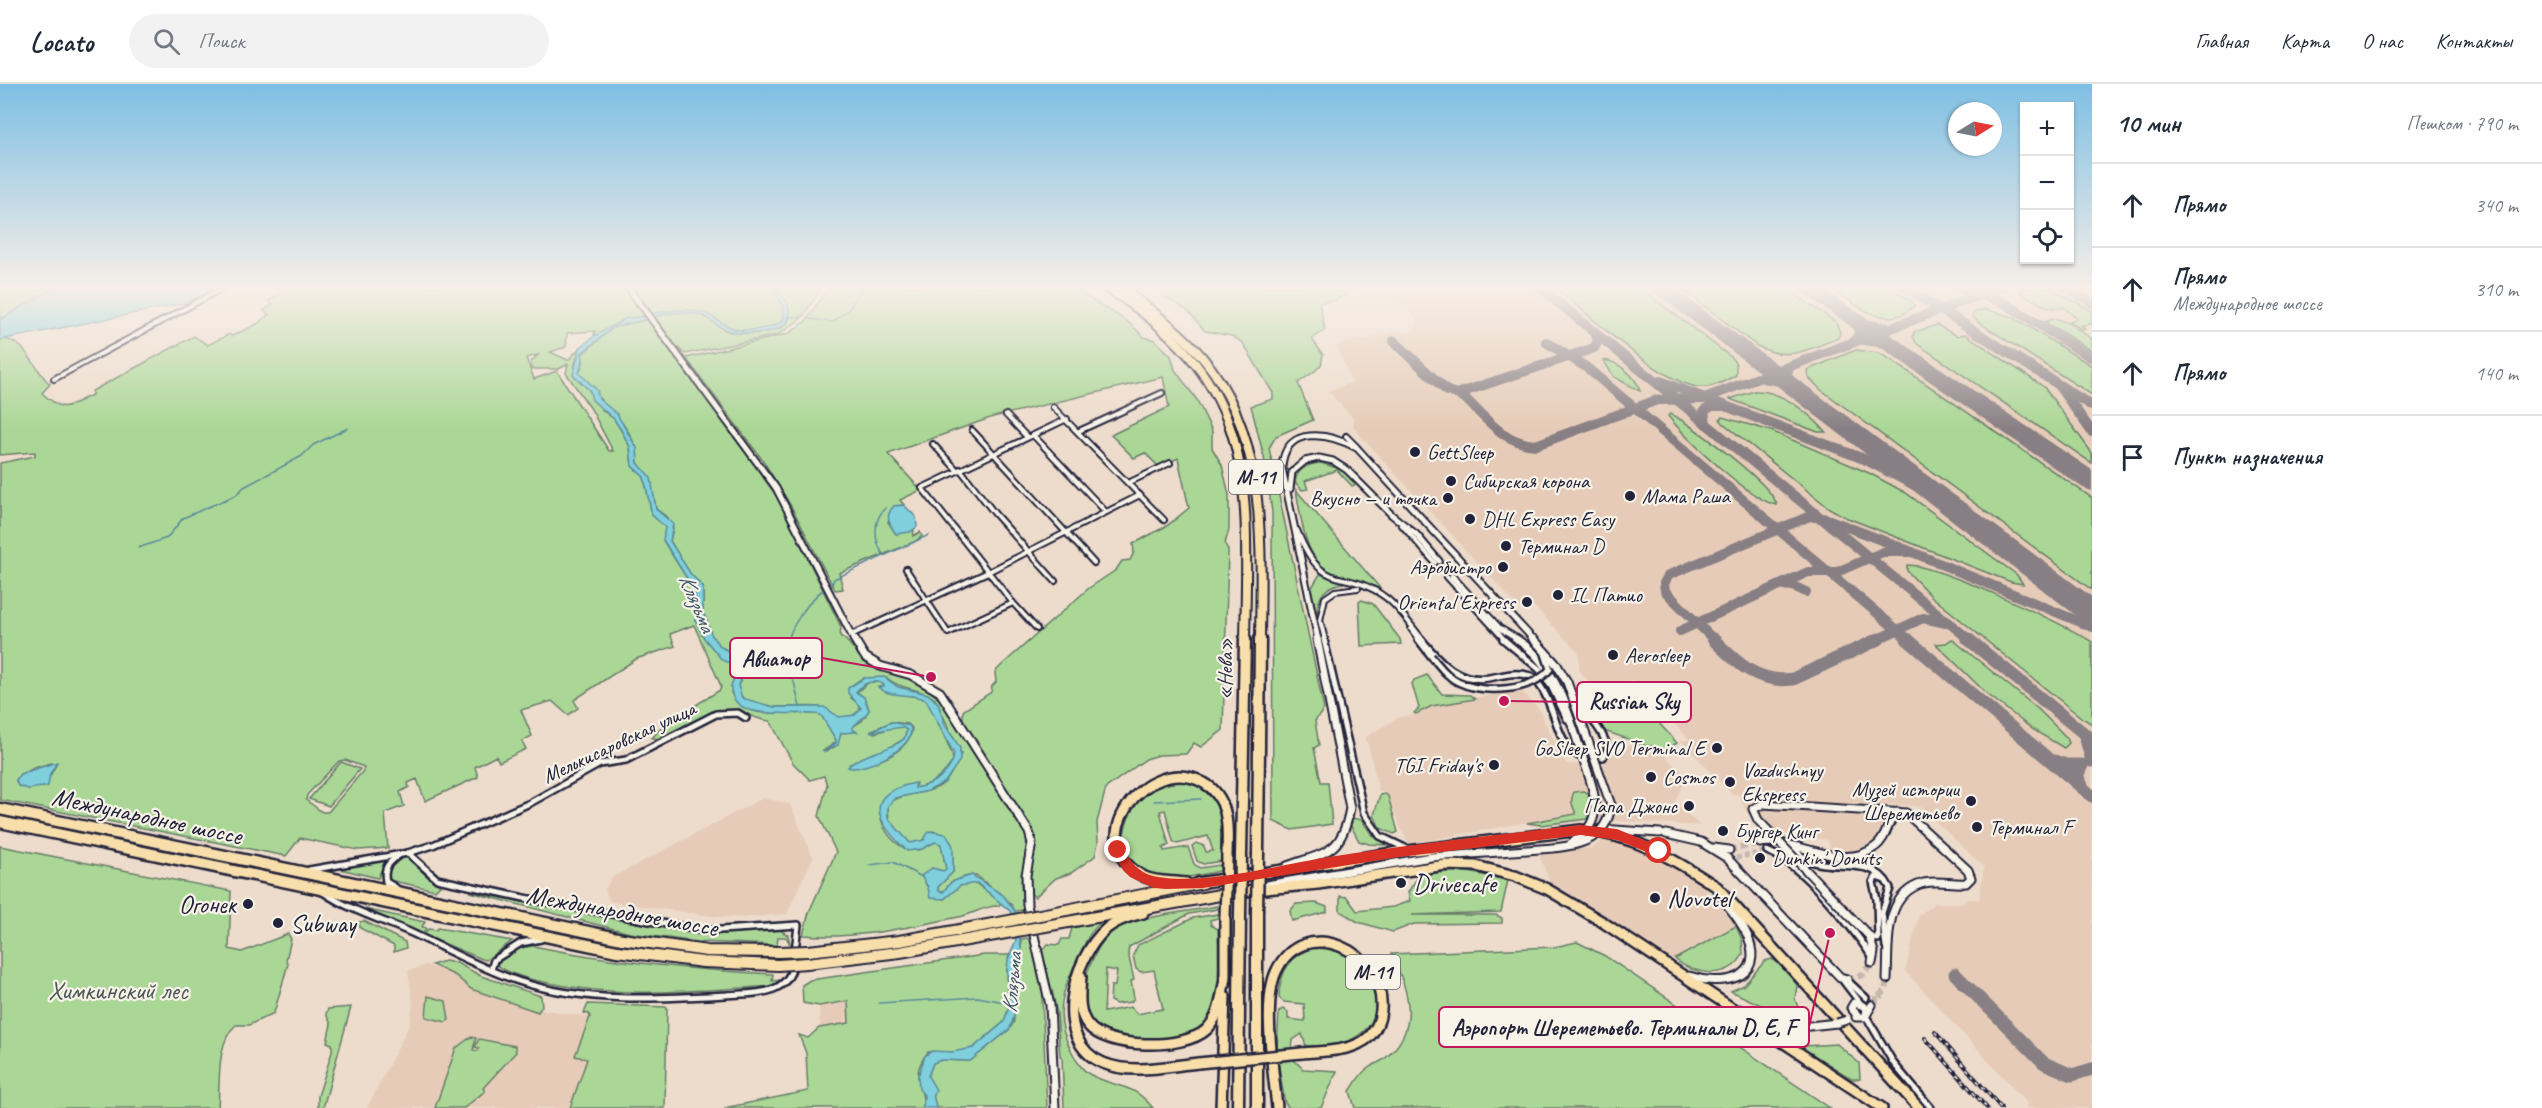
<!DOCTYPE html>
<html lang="ru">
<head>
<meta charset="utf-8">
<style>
  body { margin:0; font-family:Caveat,sans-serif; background:#f2f2f3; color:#1f2937 }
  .controls { position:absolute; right:18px; top:18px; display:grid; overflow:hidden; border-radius:0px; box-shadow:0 2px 4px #0004 }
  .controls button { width:54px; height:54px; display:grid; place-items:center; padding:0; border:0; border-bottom:2px solid #e0e1e3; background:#fff; color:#1f2937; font:30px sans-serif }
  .compass { position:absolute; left:1948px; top:18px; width:54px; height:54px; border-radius:50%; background:#fff; box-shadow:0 2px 4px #0004; rotate:80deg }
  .stop { position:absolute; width:18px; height:18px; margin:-14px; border:4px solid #d93025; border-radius:50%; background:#fff }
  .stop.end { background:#d93025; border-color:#fff; box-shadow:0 2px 6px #0008 }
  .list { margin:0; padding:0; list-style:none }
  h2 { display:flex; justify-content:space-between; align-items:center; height:78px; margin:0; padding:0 24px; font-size:26px }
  h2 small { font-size:20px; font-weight:400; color:#747a83 }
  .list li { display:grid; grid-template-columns:39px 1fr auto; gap:18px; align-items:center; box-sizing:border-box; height:84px; padding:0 24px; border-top:2px solid #e0e1e3 }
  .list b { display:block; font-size:22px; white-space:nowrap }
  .list p { margin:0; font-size:20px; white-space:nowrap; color:#747a83 }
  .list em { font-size:20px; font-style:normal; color:#747a83 }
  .icon { flex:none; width:33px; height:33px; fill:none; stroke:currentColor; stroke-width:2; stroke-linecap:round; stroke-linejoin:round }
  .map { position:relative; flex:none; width:2092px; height:1024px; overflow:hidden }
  header { display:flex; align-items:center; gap:36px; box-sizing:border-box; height:84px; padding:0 30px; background:#fff; border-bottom:2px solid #e0e1e3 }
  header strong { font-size:28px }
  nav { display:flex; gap:33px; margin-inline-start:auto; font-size:21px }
  .search { width:420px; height:54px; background:#f2f2f3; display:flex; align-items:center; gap:15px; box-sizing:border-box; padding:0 21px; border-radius:33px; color:#747a83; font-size:22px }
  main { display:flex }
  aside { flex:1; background:#fff }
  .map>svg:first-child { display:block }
  .built { fill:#e6ccb8 }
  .green { fill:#aad796; stroke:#667c68; stroke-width:1.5; fill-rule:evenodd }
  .water { fill:#80cfdd; stroke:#5a8a9c; stroke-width:1.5 }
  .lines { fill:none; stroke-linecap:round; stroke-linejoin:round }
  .stream { stroke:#5a8a9c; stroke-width:1.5 }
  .taxiway-far1 { stroke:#887f84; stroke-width:10 }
  .taxiway { stroke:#887f84; stroke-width:13 }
  .runway { fill:#887f84; fill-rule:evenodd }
  .minor-tunnel-far1 { stroke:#c4b7af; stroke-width:4; stroke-dasharray:4 2; stroke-linecap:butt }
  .minor-tunnel { stroke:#c4b7af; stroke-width:5; stroke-dasharray:5 3; stroke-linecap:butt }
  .tertiary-tunnel-far1 { stroke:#c4b7af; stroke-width:5; stroke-dasharray:5 3; stroke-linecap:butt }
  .tertiary-tunnel { stroke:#c4b7af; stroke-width:7; stroke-dasharray:7 4; stroke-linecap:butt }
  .minor-far1-casing { stroke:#22223b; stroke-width:8 }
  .minor-casing { stroke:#22223b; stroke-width:10 }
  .tertiary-far1-casing { stroke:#22223b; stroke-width:9 }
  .tertiary-casing { stroke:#22223b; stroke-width:11 }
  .primary-casing { stroke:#22223b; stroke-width:14 }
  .trunk-casing { stroke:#22223b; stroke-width:14 }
  .motorway-far1-casing { stroke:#22223b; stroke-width:12 }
  .motorway-casing { stroke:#22223b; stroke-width:15 }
  .minor-far1 { stroke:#f7f3e8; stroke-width:4 }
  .minor { stroke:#f7f3e8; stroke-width:5 }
  .tertiary-far1 { stroke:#f7f3e8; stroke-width:5 }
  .tertiary { stroke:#f7f3e8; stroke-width:7 }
  .primary { stroke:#f8deab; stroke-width:9 }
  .trunk { stroke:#f8deab; stroke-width:10 }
  .motorway-far1 { stroke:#f8deab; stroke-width:8 }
  .motorway { stroke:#f8deab; stroke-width:10 }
  .rail-casing { stroke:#22223b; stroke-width:4 }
  .rail { stroke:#f7f3e8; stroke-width:1.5; stroke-dasharray:4; stroke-linecap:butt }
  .minor-bridge-casing { stroke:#22223b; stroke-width:10; stroke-linecap:butt }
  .tertiary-bridge-casing { stroke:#22223b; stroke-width:11; stroke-linecap:butt }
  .primary-bridge-casing { stroke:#22223b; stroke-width:14; stroke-linecap:butt }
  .trunk-bridge-casing { stroke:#22223b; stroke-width:14; stroke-linecap:butt }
  .motorway-bridge-casing { stroke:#22223b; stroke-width:15; stroke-linecap:butt }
  .minor-bridge { stroke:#f7f3e8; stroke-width:5 }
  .tertiary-bridge { stroke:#f7f3e8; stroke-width:7 }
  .primary-bridge { stroke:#f8deab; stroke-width:9 }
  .trunk-bridge { stroke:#f8deab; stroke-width:10 }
  .motorway-bridge { stroke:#f8deab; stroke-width:10 }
  .route { fill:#d93025 }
  .poi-dot { fill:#22223b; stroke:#f7f3e8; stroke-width:2 }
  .labels { text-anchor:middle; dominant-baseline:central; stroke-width:4.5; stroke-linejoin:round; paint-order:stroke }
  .shield { fill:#f7f3e8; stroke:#62616f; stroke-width:1.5 }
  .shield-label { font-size:20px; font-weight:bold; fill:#22223b }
  .poi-label { font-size:21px; fill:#22223b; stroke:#f7f3e8; text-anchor:start }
  .street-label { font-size:21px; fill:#22223b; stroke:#f7f3e8 }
  .water-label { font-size:22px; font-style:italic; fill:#3e566c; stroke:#f7f3e8 }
  .near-street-label { font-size:26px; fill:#22223b; stroke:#f7f3e8 }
  .near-poi-label { font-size:26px; fill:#22223b; stroke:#f7f3e8; text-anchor:start }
  .near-park-label { font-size:26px; fill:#4b5856; stroke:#f7f3e8 }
  .leader { fill:none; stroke:#c2185b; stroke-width:2 }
  .callout-dot { fill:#c2185b; stroke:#f7f3e8; stroke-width:2 }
  .callout { fill:#f7f3e8; stroke:#c2185b; stroke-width:2 }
  .callout-label { font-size:22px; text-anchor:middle; font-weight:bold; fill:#22223b }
</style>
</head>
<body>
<header>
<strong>Locato</strong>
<div class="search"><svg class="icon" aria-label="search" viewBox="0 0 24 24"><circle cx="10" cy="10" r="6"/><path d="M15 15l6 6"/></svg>Поиск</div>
<nav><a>Главная</a><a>Карта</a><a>О нас</a><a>Контакты</a></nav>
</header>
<main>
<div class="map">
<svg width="2092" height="1024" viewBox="0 0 2092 1024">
  <rect width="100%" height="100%" fill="#eddccc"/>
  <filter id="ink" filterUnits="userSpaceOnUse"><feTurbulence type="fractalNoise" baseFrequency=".0167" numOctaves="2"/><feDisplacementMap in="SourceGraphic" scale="12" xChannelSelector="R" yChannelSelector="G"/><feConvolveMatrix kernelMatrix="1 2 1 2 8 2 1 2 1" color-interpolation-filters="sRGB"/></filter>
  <g filter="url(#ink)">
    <g class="built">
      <polygon points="1391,202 2092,202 2092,1024 2026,1024 2027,1019 1905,887 1919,831 1935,819 1964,819 1966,815 1979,815 1984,783 1920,723 1889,720 1891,726 1880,755 1869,763 1851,769 1833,769 1827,756 1795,752 1761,744 1745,726 1739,711 1732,710 1680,656 1690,656 1631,596 1601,610 1579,587 1579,569 1534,522 1520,525 1358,349 1353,342 1354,335 1328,307 1352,299 1337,262 1343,258 1364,256 1395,247 1414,249 1417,235 1384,204"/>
      <polygon points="1521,606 1538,624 1566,680 1603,680 1621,663 1633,660 1656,663 1687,693 1675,718 1700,742 1587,735 1541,741 1523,739 1408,760 1386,709 1379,708 1366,653 1399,633 1414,631 1432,621"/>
      <polygon points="763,714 790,720 813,773 787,830 739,834 711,832 612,818 608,814 605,805 611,794"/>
      <polygon points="1607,752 1666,776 1710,804 1706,807 1736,841 1670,877 1600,832 1587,820 1550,798 1538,768 1593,764"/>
      <polygon points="426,881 499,907 520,922 590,933 575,972 587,975 570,1024 367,1024 409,941 413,920 408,887"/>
      <polygon points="848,917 849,939 820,944 819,922"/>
    </g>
    <g class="green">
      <polygon points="0,202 57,202 0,236"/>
      <path d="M293 202H623L648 232 627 234 594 252 595 247 567 249 566 263 550 268 568 276 580 264 574 284 603 327 614 335 621 346 630 363 632 382 644 393 652 431 665 441 664 458 695 507 696 537 703 552 712 564 738 583 731 609C749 642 791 623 822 631L836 656V658L823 667 826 668 837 661 841 649 862 637 869 626C867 618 864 610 856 609L869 598H881L884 603 882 606C896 610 915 610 926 616 931 623 954 671 953 676 945 691 931 702 914 704L908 701 891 708 881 717C875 738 894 768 918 766 924 765 930 760 935 758L941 759 946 785 943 787 932 784 922 793 928 804 944 815 960 802 974 798 1001 818 999 822C985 821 974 830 959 833 908 843 855 856 803 851L809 828 836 768 819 732 827 701 824 692 810 696 793 679 770 637C756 636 747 628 734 627 710 625 682 645 661 655L652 654 664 641 720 606 721 602 694 541 670 550 675 562 636 575 574 616 578 624 568 631 552 617 521 626 532 652 522 657 526 665 499 678 496 672 475 683 478 693 425 717 417 695 408 699 409 703 400 708 404 722 385 729 388 764 358 766 300 754 286 772 0 716V379L35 372V368L0 371V256C23 250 37 290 50 300L42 309C65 330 65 323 92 311V307L194 252 208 261 229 250 232 252 257 240 269 230 263 227 273 220 268 217ZM538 271 531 278V285H559L568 280 566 289 591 325 613 367H609L557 287 534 295 526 274ZM891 638 908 640 912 644C912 666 869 687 850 680L884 667 904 655 907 646C896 638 886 647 874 649L872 646ZM345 676 364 683 363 687 328 728H322L306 716 307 711 339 677ZM51 679 56 681 44 703C34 702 28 705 18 702L16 696 33 684Z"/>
      <path d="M631 202H771L783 222 784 235C776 246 744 249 732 244 722 240 714 232 703 229 688 224 668 226 653 230Z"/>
      <path d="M777 202H822L802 234 778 251 685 270 676 262 655 233C668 228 687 227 700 231 711 234 717 244 728 247 741 251 784 251 789 235 791 230 788 222 787 217L780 210Z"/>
      <polygon points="830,202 1069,202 1127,237 1144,253 1155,256 1171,272 1175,286 1197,316 1212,347 1212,364 1222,381 1229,411 1229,445 1225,460 1228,466 1223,646 1201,663 1194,659 1186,670 1159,671 1146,675 1106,704 1097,738 1098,759 1095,772 1071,789 1056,794 1035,813 1029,808 1034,754 1030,742 963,637 963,627 991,608 992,602 996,598 995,588 1003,580 1089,504 1116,486 1122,477 1130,476 1134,468 1133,460 1168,441 1189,424 1178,374 1159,383 1145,369 1134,374 1111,351 1169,323 1163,293 993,333 888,370 921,406 900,416 904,421 894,422 888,438 896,450 914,446 913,452 920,448 922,452 914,458 839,489 843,505 835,506 791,422 764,378 686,274 788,250 806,237"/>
      <polygon points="1154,202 1363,202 1336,216 1319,219 1325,246 1312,255 1323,271 1321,281 1315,287 1298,299 1313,336 1276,352 1269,364 1324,625 1315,637 1319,661 1314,664 1321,698 1328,698 1332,740 1292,746 1273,737 1272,428 1264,373 1251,322 1273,315 1273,309 1243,259 1232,252 1205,247 1188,227 1164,212"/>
      <path d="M1554 202H1637L1731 273 1736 280V291C1726 297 1709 305 1697 303 1657 296 1587 229 1554 202Z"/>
      <path d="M1678 202H1782L1836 238 1840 249 1838 254C1807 266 1789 278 1757 262Z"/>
      <path d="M1828 202H1888L1913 218 1914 222C1887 250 1851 218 1828 202Z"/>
      <path d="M2035 202 2050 204 2092 227V240L2081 241 2085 245 2083 246 2069 238 2077 234 2063 223C2049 229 2031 214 2019 207Z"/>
      <polygon points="1984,225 2013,233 2092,282 2092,311 1978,238 1972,232 1973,229"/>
      <polygon points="2055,234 2068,239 2092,255 2092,267 2045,238"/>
      <path d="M649 235 778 414 841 543 840 552C852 558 855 571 866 579 879 588 896 588 910 594 924 600 933 610 944 620L1025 746 1027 755 1021 800 1023 826 1015 827 1010 819 976 791C962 792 954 796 945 807H939L938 803 953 788C953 769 956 750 932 747L921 758 910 759 889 737 888 721C902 706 928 713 944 699 951 693 956 678 961 670L935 615C920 603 902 607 887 594L861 595 851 602V614L858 619 860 626 852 632 842 634C833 632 828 624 817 623 797 620 737 632 738 601L750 582C741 570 724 569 714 556 708 548 709 537 703 530V503L690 490 670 457 673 444 667 433 656 425C651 402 653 398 638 379 636 348 616 332 597 312 590 305 585 296 579 289L583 279 582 270 614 243Z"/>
      <polygon points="1937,241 1957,252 1965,250 2044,303 2092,369 2092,379 1916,259 1913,253 1914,248"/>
      <polygon points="1856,266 1879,269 1888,274 2092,414 2092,506 1820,305 1808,293 1807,286"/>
      <path d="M1603 276C1618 277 1637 293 1640 307L1614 293Z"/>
      <path d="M1754 307C1780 305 1809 329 1826 348H1818L1730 315Z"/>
      <path d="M1671 330C1693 342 1772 400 1777 421 1752 418 1685 353 1668 332Z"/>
      <polygon points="1722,333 1771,347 1869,389 1906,409 2017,491 2023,500 2011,498 1845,433 1829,424 1723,339 1720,335"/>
      <path d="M1321 379 1343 386 1359 400 1352 402 1337 386 1305 397 1308 405 1302 406 1295 398C1297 384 1308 380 1321 379Z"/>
      <path d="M1296 406 1380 504C1366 500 1347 499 1335 492 1303 475 1302 437 1296 406Z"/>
      <path d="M1907 481C1938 481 2063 539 2092 558V640L2082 634 1931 512 1907 487Z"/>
      <path d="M1320 490 1344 499C1325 501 1317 512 1317 531L1311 505Z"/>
      <polygon points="1362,516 1373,520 1400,555 1401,560 1361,562 1359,518"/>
      <polygon points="1952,555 2038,625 2067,654 2069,659 2064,664 2032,645 1986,609 1936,560 1946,559"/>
      <polygon points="1427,591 1442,610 1470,611 1475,615 1432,622 1416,630 1414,629 1419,624 1412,600 1414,596"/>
      <polygon points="1632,609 1677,659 1662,668 1656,663 1633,660 1631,656 1604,647 1588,611 1599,623"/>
      <polygon points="341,678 360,685 329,722 309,715"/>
      <path d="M1186 696C1229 715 1220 735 1221 777L1203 780 1197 777 1192 762 1196 759 1204 762 1206 768 1213 767 1208 752 1177 760 1173 757 1165 726 1160 727 1169 761 1163 764 1164 767 1188 763 1194 780 1200 784 1220 781V787C1197 791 1171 799 1148 791 1102 776 1129 710 1163 698 1170 695 1179 696 1186 696Z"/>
      <path d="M1583 707 1588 709C1591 718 1592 727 1587 735L1541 741 1527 739 1576 730C1573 722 1569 717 1574 708Z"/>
      <polygon points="1385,710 1388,712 1398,748 1394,750 1380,744 1374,731 1380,711"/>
      <polygon points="1352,734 1362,736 1371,750 1387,761 1369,760 1359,757 1350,740"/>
      <path d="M0 762 231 807 229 865 242 868 288 850 291 855 286 876 288 880 274 929 249 941H236C216 957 220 1000 218 1024H0Z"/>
      <path d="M406 773C420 780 422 793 440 801L435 806 389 796 387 789 390 780Z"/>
      <polygon points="386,775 378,794 340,785"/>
      <polygon points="1463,787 1508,796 1501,828 1412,831 1496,831 1502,834 1502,839 1414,840 1393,848 1358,838 1340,827 1340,812 1347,813 1357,827 1393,823 1410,817 1408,808 1420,790"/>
      <polygon points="470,808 703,851 780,846 788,851 790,860 786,853 778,853 777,861 697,858 630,849"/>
      <polygon points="1316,819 1327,823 1327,828 1292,837 1290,827 1296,820"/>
      <path d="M1217 822V825L1189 830 1129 863 1128 869 1134 896 1131 897 1134 914 1131 918 1116 920 1110 917 1111 902H1115L1117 887 1106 885 1104 928 1131 923 1137 930 1163 925 1154 886 1141 888 1136 885 1133 871 1138 861 1193 834 1218 830V834L1210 836 1211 841 1218 845C1218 870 1222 920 1207 939 1195 954 1173 954 1156 955 1144 955 1131 957 1119 955 1080 949 1077 909 1091 879 1099 862 1105 849 1123 842 1149 831 1188 828 1217 822Z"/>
      <polygon points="364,825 425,838 422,843 426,844 423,850"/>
      <polygon points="364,837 405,858 406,864 394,868 394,862 360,844 359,838"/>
      <path d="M1102 838C1090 846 1085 859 1079 872 1063 903 1053 931 1070 964 1075 974 1080 984 1089 990 1116 1005 1131 997 1153 1024H1064L1062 973 1060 972 1057 929 1042 866 1048 860 1059 861 1062 855H1069L1072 844Z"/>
      <path d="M1736 842 1742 856 1743 870C1730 896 1694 892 1675 875Z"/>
      <polygon points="438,844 512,857 486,876 482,875 424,851 428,845 436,846"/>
      <polygon points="1027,854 1032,859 1045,909 1042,914 1047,1024 936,1024 928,992 933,979 941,976 970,977 1010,945 1014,937 1013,896 1021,873 1021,855"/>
      <path d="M1577 858 1605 872 1830 1024H1355L1350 1007C1355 1000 1360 990 1367 985 1372 981 1378 979 1383 976 1422 946 1409 906 1391 870L1554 863Z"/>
      <path d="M533 862C612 878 692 886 773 890L772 897 781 896 787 889 785 895 774 902C699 906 623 915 549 899 532 896 511 891 497 881 502 867 519 864 533 862Z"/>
      <path d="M1316 862C1326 863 1339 864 1348 869 1375 886 1390 930 1359 951 1343 962 1324 962 1306 962L1302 950 1293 956 1292 964 1277 966 1279 927 1283 925 1288 928V935L1305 937 1304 920 1284 918 1279 914C1279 887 1291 871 1316 862Z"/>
      <path d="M984 871H1009L1007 886 1009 923 1004 938 973 964 956 968H928C907 994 926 1002 923 1024H724L808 1007 806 969 799 951 808 954 819 944 849 939 848 917 819 922 803 919 802 901 810 896Z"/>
      <polygon points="1772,875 1780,880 1797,901 1795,915 1798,923 1793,928 1769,925 1731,907 1744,901 1765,877"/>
      <polygon points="445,877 457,879 481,892 541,912 542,922 538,928 471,905 456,892 432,881"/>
      <polygon points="428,912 446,917 449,936 446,938 426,933"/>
      <polygon points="588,920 667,923 665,1024 570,1024 587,975 575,972 590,933 589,930 584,929"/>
      <polygon points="351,923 323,1024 318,1024 318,1012 332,968 332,960 327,958 331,940 326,930 328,925"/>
      <polygon points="471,953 476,954 473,966 478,967 479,964 475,963 479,955 515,962 516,968 483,1004 485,1007 464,1024 435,1024 456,964"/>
      <polygon points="1837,960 1859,979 1860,995 1852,995 1804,965 1804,962"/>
      <polygon points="1293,975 1303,985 1337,987 1321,1024 1289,1024 1285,1019 1278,977"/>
    </g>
    <g class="water">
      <polygon points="57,202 220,202 189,218 176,221 0,256 0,236"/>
      <path d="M771 202H777L780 210 787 217C788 222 791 230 789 235 784 251 741 251 729 247 718 244 711 234 700 231 687 227 668 228 655 233L653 230C668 226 688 224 703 229 714 232 722 240 732 244 744 249 776 245 784 235L783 222Z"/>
      <path d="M648 232 649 235 614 243 582 269 583 276 579 289 597 306 599 315 617 330 637 364 638 379 651 394 656 425 673 440 670 457 690 489 703 503V530C709 537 708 547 714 555 724 569 738 570 749 580L738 601 742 614 774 623H824L839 633 855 631 861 624 848 609V604L864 594 884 593 898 603 928 610 938 619 945 641 960 664V676L945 698 928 707 895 714 888 722V734L910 759 924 756 929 747 946 750 953 762V788L938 803V806L943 808 951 798 972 791 1003 811 1015 827 1022 870 1014 892 1015 928 1010 945 970 977 941 976 933 979 928 992 936 1006 933 1010 936 1024H923L924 1011 919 1005 918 992 925 972 932 967 952 968 973 964 1004 938 1009 923 1007 886 1008 875 1016 856 1011 828 977 799 960 802 944 815 930 814 928 803 921 792 932 784 943 787 946 785 941 760 935 758 922 765 907 767C877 739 860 709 916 699L915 704C933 701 952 689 954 670L926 616C912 608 890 615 878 603L884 602 883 600C873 595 863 599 856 608L864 613 869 626C865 634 856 638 852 645L857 648 841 649 838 661 823 668 836 659V656L821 631C798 625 731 641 731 603L738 583 722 576 704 554 696 537 695 507 663 456 665 443 652 431 644 393 632 382 630 363 621 346 614 335 592 316 590 307 573 291 580 264 594 252 627 234Z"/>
      <path d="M904 421 916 433 917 443 910 448 896 450C889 440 884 432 894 422Z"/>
      <path d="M891 638 910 642C919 663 862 689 848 683 861 669 888 668 904 655L907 646 902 643 870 648Z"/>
      <polygon points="57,678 50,690 48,702 28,705 18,702 16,696 20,690"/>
    </g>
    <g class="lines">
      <g class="stream">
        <polyline points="788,233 802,233"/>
        <polyline points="809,235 833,238 849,225 863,202"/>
        <polyline points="138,464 167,454 183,434 236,411 244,403 302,372 313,361 348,344"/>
        <path d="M884 472C874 457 872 438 885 424"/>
        <polyline points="831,503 834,495 929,451"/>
        <path d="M800 623 794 598 779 566 789 557C788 545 812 513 823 506"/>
        <polyline points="1154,717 1201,715"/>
        <polyline points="869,781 893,778 922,793"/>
        <polyline points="879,919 978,913 1009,919"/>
      </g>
      <g class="taxiway-far1">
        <polyline points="1538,202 1970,556"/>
        <polyline points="1904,202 2092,322"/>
        <polyline points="1956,202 2003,218 2092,274"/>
        <polyline points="2063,202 2092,219"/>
        <polyline points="1864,256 1886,259 1898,266"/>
        <polyline points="1394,257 1447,307 1457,310 1594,264 1598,257 1595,248"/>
        <polyline points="1855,257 1860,248 1852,234 1868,241 1888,244"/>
        <polyline points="1546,258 1586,283 1909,556"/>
        <polyline points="1763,294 1780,297 1796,305 1786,291 1790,282"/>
        <polyline points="1660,297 1864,375 1918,403 1973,438"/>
        <polyline points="2061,305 2092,348"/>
        <path d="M1457 310 1465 314C1486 335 1504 359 1536 361L1657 316 1702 315 2003 202"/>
        <polyline points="1706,340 1704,327 1712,322 1722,322"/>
        <polyline points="1781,501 1793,502 1806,508"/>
        <polyline points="1680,547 1808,488 1837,488 1883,468 1912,468 2092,543"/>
        <polyline points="1714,556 1665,507 1664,499 1669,491 1810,432 1827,435 1912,468"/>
        <polyline points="1876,556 1923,534 1946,539"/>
      </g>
      <g class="taxiway">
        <path d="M1713 555C1736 578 1757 600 1793 595L1879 555"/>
        <polyline points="1907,555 2092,712"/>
        <polyline points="1968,555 2092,656"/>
        <polyline points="2085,652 2092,677"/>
        <polyline points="2054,677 2066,681 2082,681 2077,692 2082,702"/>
        <polyline points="1955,890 2044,979 2072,991 2092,985"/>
      </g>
      <g class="runway">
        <polygon points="1647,202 1671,202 2092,513 2092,539 2082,536"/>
        <polygon points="1793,202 1818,202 2092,386 2092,407 2083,404"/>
      </g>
      <polyline class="minor-tunnel-far1" points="1435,479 1447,493"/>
      <g class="minor-tunnel">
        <polyline points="1736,774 1767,767"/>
        <polyline points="1866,914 1879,915"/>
      </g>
      <polyline class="tertiary-tunnel-far1" points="1439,477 1452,492"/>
      <g class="tertiary-tunnel">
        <polyline points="1729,766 1760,759"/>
        <polyline points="1847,895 1862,891 1872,879"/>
        <polyline points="1872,921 1886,905 1887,895"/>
      </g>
      <g class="minor-far1-casing">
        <g id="minor-far1">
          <polyline points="54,295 227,202"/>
          <polyline points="1053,323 1164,436"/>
          <polyline points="1006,331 1027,353"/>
          <polyline points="972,346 1094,479"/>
          <polyline points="1079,347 1162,309"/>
          <polyline points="1033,351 1106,428"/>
          <polyline points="1346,352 1357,363"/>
          <polyline points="933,360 957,386"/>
          <polyline points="960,385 995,430 1055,497"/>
          <polyline points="1128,399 1170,379"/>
          <polyline points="1401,440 1435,479"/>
          <path d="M1297 446C1323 513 1342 481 1385 513 1400 524 1411 542 1423 556"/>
          <polyline points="906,485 948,549 1013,519"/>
          <polyline points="1447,493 1505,556"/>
          <polyline points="1037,545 1013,519 922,404 1067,335"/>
          <polyline points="1411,545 1419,556"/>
          <polyline points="851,551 988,488 1140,411"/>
          <polyline points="1325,556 1320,536 1325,514 1335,507 1358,504"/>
        </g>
      </g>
      <g class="minor-casing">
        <g id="minor">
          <polyline points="1324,555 1364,729 1380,752 1405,764"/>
          <polyline points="1418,555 1431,572"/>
          <path d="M1421 555C1441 579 1460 601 1494 593 1508 590 1518 588 1531 592 1562 616 1551 686 1603 673L1608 665C1601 640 1584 627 1563 613"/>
          <polyline points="1503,555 1539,585 1551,602 1567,635"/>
          <path d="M1792 762C1797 768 1802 774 1810 777 1838 787 1874 771 1890 804L1882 829 1886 863"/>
          <path d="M1767 767C1802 780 1852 843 1873 874"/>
          <polyline points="408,769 437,795 524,814 705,847 798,841 795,867"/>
          <polyline points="309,786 408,769 433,761 530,719 600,680 626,676 716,630 738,629 746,634"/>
          <path d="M396 804 386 798C383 784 388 779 399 771"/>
          <path d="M323 808C351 827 383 836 414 850 448 866 482 885 518 897 585 919 656 915 726 911 751 909 787 913 793 881"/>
          <polyline points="1869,853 1878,855 1877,816 1873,798 1876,793 1885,796"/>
          <polyline points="491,886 494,876 521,859 541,855"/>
          <polyline points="1841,894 1861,920"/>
          <polyline points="1850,899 1866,914"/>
          <polyline points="1866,932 1894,980 1931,1024"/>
        </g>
      </g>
      <g class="tertiary-far1-casing">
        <g id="tertiary-far1">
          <polyline points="627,202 776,404 854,556"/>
          <polyline points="1290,405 1292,388 1305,377 1319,374 1333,377 1347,386 1392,431 1416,450 1439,477"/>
          <polyline points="1452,492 1499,544 1519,556"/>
          <path d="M1318 556 1282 384C1284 340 1329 349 1357 364L1534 556"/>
        </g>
      </g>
      <g class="tertiary-casing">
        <g id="tertiary">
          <polyline points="854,555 865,573 880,582 911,591 940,608 1029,748 1032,759 1026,791 1027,821 1050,921 1055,1024"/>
          <path d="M1516 555C1556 579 1568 629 1582 671"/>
          <polyline points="1533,555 1538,560"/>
          <path d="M1763 720 1906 729 1968 786 1971 794 1966 799C1952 800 1938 796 1924 799 1882 810 1889 861 1887 895"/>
          <polyline points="1600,745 1660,749"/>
          <polyline points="1666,750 1701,758 1727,774 1840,893 1847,895"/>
          <path d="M1760 759C1797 753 1842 789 1875 763 1888 754 1886 737 1898 728"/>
          <polyline points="1714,764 1729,766"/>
          <path d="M1287 782C1326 768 1342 770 1350 724L1317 555"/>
          <polyline points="1261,802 1431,773 1553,764"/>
          <polyline points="1869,852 1874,868 1872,879"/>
          <path d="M1689 892C1719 902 1766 898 1748 853 1741 837 1729 823 1718 810"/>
          <polyline points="1739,925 1762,935 1793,942"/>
          <polyline points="1858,932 1851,924 1854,919 1864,922 1867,929"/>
          <polyline points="1856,933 1865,933 1872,921"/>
          <polyline points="1800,943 1837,939"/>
        </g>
      </g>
      <g class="primary-casing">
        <g id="primary">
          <path d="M1186 799C1174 797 1156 798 1145 793 1077 761 1147 666 1204 699 1215 705 1222 716 1225 728 1229 743 1227 759 1227 774"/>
          <path d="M1198 799 1399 768 1581 746C1633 750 1674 775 1717 803L1919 1024"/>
          <polyline points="1235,808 1318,800 1446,781 1476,782 1515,792 1547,805 1601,837 1882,1024"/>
          <path d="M1143 829C1130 832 1116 836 1106 845 1072 875 1051 957 1103 979 1132 991 1167 982 1198 979"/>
          <polyline points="1225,833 1225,900"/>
          <path d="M1081 892C1080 908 1077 928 1088 941 1106 965 1184 966 1206 946 1220 933 1221 913 1225 895"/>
          <polyline points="1221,1024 1225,912"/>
          <path d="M1277 1024C1274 990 1262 919 1276 888 1303 828 1386 867 1381 926 1380 939 1373 953 1360 959 1343 968 1321 967 1302 969"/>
        </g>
      </g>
      <g class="trunk-casing">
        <g id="trunk">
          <polyline points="1066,826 1203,799"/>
          <polyline points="1068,838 1231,809"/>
          <polyline points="622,855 707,867 779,868"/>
          <polyline points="617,867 703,878 778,881"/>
          <polyline points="808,867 899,857 993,840"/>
          <polyline points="807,879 900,868 995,851"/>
        </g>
      </g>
      <g class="motorway-far1-casing">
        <g id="motorway-far1">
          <path d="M1104 202C1258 297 1248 395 1245 556"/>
          <path d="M1119 202C1148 224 1178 245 1202 273 1268 350 1261 461 1260 556"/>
        </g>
      </g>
      <g class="motorway-casing">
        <g id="motorway">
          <polyline points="0,725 622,855"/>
          <polyline points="0,738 617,867"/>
          <polyline points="1258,769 1260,555"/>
          <polyline points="1241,772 1245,555"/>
          <polyline points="1257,827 1257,1024"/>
          <polyline points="1238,1024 1240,830"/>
        </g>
      </g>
      <use href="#minor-far1" class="minor-far1"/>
      <use href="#minor" class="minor"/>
      <use href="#tertiary-far1" class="tertiary-far1"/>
      <use href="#tertiary" class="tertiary"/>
      <use href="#primary" class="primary"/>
      <use href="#trunk" class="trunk"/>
      <use href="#motorway-far1" class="motorway-far1"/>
      <use href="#motorway" class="motorway"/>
      <g class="rail-casing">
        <g id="rail">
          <polyline points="1935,948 2001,1024"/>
          <polyline points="1925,954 1987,1024"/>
        </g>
      </g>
      <use href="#rail" class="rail"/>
      <g class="minor-bridge-casing">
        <path id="minor-bridge" d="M1431 572C1439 581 1447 593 1458 598 1483 610 1532 608 1550 585L1545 570"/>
      </g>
      <g class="tertiary-bridge-casing">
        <g id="tertiary-bridge">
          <path d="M1538 560 1557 581 1567 598 1611 721C1607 754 1583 761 1553 764"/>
          <polyline points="1763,720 1753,725 1758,736 1869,852"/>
          <path d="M1571 759C1609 738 1593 705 1582 671"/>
          <polyline points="1837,939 1847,936"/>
        </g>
      </g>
      <g class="primary-bridge-casing">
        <g id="primary-bridge">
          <polyline points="1225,833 1227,774"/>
          <polyline points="1198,979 1302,969"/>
        </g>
      </g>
      <g class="trunk-bridge-casing">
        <g id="trunk-bridge">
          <polyline points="993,840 1066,826"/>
          <polyline points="995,851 1068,838"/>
          <polyline points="779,868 808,867"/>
          <polyline points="778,881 807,879"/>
        </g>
      </g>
      <g class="motorway-bridge-casing">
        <g id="motorway-bridge">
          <polyline points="1257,827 1258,769"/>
          <polyline points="1240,830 1241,772"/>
        </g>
      </g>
      <use href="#minor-bridge" class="minor-bridge"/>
      <use href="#tertiary-bridge" class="tertiary-bridge"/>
      <use href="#primary-bridge" class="primary-bridge"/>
      <use href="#trunk-bridge" class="trunk-bridge"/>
      <use href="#motorway-bridge" class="motorway-bridge"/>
    </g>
  </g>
  <linearGradient id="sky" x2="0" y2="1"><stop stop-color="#7ebfe4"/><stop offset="0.59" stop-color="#f7efe8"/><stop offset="1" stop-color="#f7efe8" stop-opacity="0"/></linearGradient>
  <rect width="2092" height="345" fill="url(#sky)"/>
  <path class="route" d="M1581 741 1617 745 1663 764 1665 767 1659 773 1617 756 1581 751 1399 773 1203 804 1166 805 1154 804 1130 793 1123 786 1112 766 1114 762H1122C1130 778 1139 790 1158 793 1207 801 1279 781 1329 773 1413 760 1497 751 1581 741Z"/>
  <g class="poi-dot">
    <circle cx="1415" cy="368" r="6"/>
    <circle cx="1451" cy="397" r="6"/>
    <circle cx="1630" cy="412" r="6"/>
    <circle cx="1448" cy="414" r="6"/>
    <circle cx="1470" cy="435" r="6"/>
    <circle cx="1506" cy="462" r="6"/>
    <circle cx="1503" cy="483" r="6"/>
    <circle cx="1558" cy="511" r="6"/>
    <circle cx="1527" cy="518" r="6"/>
    <circle cx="1613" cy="571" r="6"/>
    <circle cx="1717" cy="664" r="6"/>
    <circle cx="1494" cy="681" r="6"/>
    <circle cx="1651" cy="693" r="6"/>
    <circle cx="1730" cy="698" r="6"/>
    <circle cx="1971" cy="717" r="6"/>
    <circle cx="1689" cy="722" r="6"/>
    <circle cx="1977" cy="743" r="6"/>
    <circle cx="1723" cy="747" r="6"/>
    <circle cx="1760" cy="774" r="6"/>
    <circle cx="1401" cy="799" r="6"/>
    <circle cx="1655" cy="814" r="6"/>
    <circle cx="248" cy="820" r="6"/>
    <circle cx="278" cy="839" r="6"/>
  </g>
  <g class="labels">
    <g class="shield">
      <rect x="1229" y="376" width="54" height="34" rx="4.5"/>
      <rect x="1346" y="871" width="54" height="34" rx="4.5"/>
    </g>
    <g class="shield-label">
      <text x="1256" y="393">М-11</text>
      <text x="1373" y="888">М-11</text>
    </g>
    <g class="poi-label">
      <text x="1427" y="368">GettSleep</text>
      <text x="1463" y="397">Сибирская корона</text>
      <text x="1642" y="412">Мама Раша</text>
      <text x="1436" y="414" text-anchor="end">Вкусно — и точка</text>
      <text x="1482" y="435">DHL Express Easy</text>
      <text x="1518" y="462">Терминал D</text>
      <text x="1491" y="483" text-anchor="end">Аэробистро</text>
      <text x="1570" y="511">IL Патио</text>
      <text x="1515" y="518" text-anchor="end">Oriental Express</text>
      <text x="1625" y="571">Aerosleep</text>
      <text x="1705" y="664" text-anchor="end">GoSleep SVO Terminal E</text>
      <text x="1482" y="681" text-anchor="end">TGI Friday's</text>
      <text x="1742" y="686">Vozdushnyy<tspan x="1742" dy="24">Ekspress</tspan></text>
      <text x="1663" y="693">Cosmos</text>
      <text x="1959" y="705" text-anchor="end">Музей истории<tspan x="1959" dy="24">Шереметьево</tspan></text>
      <text x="1677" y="722" text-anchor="end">Папа Джонс</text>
      <text x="1989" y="743">Терминал F</text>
      <text x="1735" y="747">Бургер Кинг</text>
      <text x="1772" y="774">Dunkin' Donuts</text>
    </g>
    <g class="street-label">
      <text transform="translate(1225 585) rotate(-89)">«Нева»</text>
      <text transform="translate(619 658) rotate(-25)">Мелькисаровская улица</text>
    </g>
    <g class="water-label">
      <text transform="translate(697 519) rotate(67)">Клязьма</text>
      <text transform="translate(1012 899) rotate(-85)">Клязьма</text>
    </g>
    <g class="near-street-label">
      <text transform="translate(147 732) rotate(12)">Международное шоссе</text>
      <text transform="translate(622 827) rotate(10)">Международное шоссе</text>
    </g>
    <g class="near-poi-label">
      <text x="1413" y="799">Drivecafe</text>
      <text x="1667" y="814">Novotel</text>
      <text x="236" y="820" text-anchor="end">Огонек</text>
      <text x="290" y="839">Subway</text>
    </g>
    <g class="near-park-label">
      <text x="118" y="906">Химкинский лес</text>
    </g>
  </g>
  <path class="leader" d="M931 593L822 574M1504 617L1577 618M1830 849L1809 943"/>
  <g class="callout-dot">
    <circle cx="931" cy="593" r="6"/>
    <circle cx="1504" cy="617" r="6"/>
    <circle cx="1830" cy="849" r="6"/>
  </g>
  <g class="callout">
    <rect x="730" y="554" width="92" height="40" rx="6"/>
    <rect x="1577" y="598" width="114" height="40" rx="6"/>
    <rect x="1439" y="923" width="370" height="40" rx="6"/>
  </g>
  <g class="callout-label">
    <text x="776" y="582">Авиатор</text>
    <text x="1634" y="625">Russian Sky</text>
    <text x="1624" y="951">Аэропорт Шереметьево. Терминалы D, E, F</text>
  </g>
</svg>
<div class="controls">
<button>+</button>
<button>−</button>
<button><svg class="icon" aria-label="locate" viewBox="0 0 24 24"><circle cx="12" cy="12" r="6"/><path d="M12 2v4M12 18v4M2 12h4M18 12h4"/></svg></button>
</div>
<svg class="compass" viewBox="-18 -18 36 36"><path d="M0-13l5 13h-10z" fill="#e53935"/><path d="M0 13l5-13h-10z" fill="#747a83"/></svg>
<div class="stop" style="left:1659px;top:767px"></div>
<div class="stop end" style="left:1118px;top:766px"></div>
</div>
<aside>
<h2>10 мин<small>Пешком · 790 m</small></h2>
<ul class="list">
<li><svg class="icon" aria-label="ahead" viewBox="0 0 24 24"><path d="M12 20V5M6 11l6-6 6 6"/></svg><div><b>Прямо</b></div><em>340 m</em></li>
<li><svg class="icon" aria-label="ahead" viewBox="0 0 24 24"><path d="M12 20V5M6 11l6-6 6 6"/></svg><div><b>Прямо</b><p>Международное шоссе</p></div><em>310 m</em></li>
<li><svg class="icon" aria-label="ahead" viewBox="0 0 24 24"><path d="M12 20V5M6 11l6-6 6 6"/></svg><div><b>Прямо</b></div><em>140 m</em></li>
<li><svg class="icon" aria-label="arrive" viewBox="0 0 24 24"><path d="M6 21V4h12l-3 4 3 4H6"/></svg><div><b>Пункт назначения</b></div></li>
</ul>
</aside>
</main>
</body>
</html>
